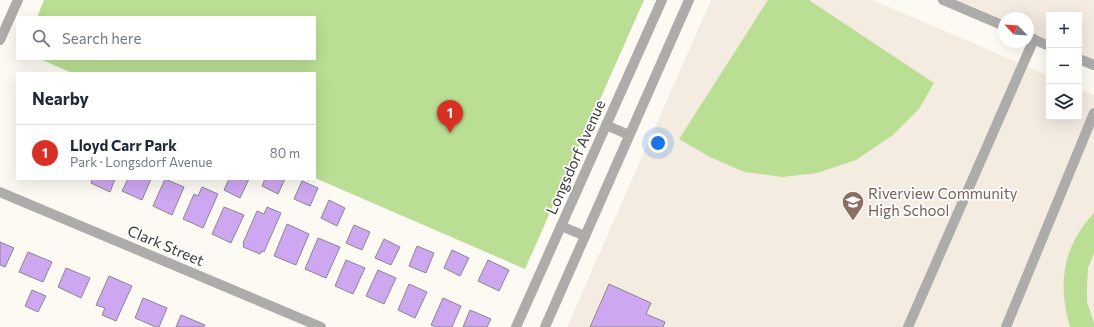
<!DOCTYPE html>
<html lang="en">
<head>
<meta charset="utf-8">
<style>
  body { margin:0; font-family:Commissioner,sans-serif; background:#f6f6f7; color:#1f2937 }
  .controls { position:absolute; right:12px; top:12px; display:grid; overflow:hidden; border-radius:0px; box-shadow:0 4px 16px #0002 }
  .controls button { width:36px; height:36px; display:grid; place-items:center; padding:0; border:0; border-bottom:1px solid #e0e1e3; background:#fff; color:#1f2937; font:20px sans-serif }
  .compass { position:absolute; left:998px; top:12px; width:36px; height:36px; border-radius:50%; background:#fff; box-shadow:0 4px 16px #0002; rotate:295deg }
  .you { position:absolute; left:658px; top:143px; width:14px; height:14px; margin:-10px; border:3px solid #fff; border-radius:50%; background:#1a73e8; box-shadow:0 0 0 6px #1a73e833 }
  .badge { display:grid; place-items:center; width:26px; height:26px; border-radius:50%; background:#d93025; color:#fff; font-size:13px; font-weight:700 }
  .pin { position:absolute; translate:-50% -33px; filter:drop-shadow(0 1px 2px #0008) }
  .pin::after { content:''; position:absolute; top:21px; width:14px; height:12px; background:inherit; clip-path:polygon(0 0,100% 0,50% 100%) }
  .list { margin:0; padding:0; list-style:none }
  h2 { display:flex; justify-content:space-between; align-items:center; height:52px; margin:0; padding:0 16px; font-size:17px }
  h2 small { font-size:13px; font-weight:400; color:#747a83 }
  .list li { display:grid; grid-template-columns:26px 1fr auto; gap:12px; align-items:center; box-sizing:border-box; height:56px; padding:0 16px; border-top:1px solid #e0e1e3 }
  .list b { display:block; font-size:15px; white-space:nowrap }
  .list p { margin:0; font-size:13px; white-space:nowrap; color:#747a83 }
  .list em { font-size:13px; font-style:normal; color:#747a83 }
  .icon { flex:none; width:22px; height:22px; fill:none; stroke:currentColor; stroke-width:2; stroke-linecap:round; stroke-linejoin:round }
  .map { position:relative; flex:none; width:1094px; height:327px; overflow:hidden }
  .search { position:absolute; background:#fff; box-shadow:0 4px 16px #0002; left:16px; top:16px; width:300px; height:44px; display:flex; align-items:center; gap:10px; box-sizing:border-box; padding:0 14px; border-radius:0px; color:#747a83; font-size:15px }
  .panel { position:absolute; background:#fff; box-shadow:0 4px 16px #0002; left:16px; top:72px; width:300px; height:108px; border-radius:0px }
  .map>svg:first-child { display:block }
  .built { fill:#f4ece1 }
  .green { fill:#badf94 }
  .building { fill:#cea7f1; stroke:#8a878c }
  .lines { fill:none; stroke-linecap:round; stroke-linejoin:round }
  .minor { stroke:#adacaa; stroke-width:10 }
  .labels { text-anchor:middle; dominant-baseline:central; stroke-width:3.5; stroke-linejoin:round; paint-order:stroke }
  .street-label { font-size:15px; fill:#3c3a38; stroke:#fff }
  .education-label { font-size:15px; fill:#785e54; stroke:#fff; text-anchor:start }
</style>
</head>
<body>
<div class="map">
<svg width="1094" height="327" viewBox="0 0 1094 327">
  <rect width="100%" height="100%" fill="#fdfaf4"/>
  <g class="built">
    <polygon points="711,0 873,0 1049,76 1049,117 1079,117 1079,89 1094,95 1094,327 567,327"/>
    <polygon points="943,0 1094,0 1094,65 1079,59 1079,15 1049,15 1049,46 1028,37 1028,18 1004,18 1004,26"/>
  </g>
  <g class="green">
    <polygon points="44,0 644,0 525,269 315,178 315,73 72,73 40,59 315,59 315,17 37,17"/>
    <polygon points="768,0 809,0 934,83 919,109 893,135 856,160 817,173 783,177 744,172 710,157 679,139"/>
    <path d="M1094 213V253L1088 268 1087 285V302L1094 323V327H1070C1057 284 1063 246 1094 213Z"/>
  </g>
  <g class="building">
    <polygon points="92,179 115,179 110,192 91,183"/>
    <polygon points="128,179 151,179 142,200 122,191"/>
    <polygon points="165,179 184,187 172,215 153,206"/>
    <polygon points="229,179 249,179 240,198 224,190"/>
    <polygon points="265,179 285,179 278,194 262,186"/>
    <polygon points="302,181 318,188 310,206 294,199"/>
    <polygon points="202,187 218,194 203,228 183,219 194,194 198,196"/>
    <polygon points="329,200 345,208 337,226 321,218"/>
    <polygon points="224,207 244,215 231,243 212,234"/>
    <polygon points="267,207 281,213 264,252 262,251 260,254 243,247 244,243 243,243 257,211 264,214"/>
    <polygon points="287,224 309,234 296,265 274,256"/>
    <polygon points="354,225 370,232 362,250 346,243"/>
    <polygon points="318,238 340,247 326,278 305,269"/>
    <polygon points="384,239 400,247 391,265 375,258"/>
    <polygon points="0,242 14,248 5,267 0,265"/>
    <polygon points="417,246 434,253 426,273 409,266"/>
    <polygon points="452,250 469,258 460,276 444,268"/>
    <polygon points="28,252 52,262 43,282 19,272"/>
    <polygon points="346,260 365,268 353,294 335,286"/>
    <polygon points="488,260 509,270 499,291 478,281"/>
    <polygon points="66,268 90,278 81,298 58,287"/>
    <polygon points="378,270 396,278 384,304 366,296"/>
    <polygon points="109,276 132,286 116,321 102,315 105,308 96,305"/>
    <polygon points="409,284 427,292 415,318 398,310"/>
    <polygon points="609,284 651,303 646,314 665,322 663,327 590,327"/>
    <polygon points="32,290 46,296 38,312 25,306"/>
    <polygon points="143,298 167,308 159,327 156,327 135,318"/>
    <polygon points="443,298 461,306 452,327 436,327 431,325"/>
    <polygon points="470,310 491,319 487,327 463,327"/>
    <polygon points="181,315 205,325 204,327 176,327"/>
  </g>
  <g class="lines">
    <g class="minor">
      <polyline points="943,0 1004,26"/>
      <polyline points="1028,37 1049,46"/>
      <polyline points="0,40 18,0"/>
      <polyline points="1079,59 1094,65"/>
      <polyline points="606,125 629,135"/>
      <polyline points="0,192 321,327"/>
      <polyline points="561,226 585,236"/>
      <polyline points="516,327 662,0"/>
      <polyline points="545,327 689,0"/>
      <polyline points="908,327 1034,39"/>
      <polyline points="1006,327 1094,113"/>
    </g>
  </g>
  <defs>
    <g id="school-pin" transform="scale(1.15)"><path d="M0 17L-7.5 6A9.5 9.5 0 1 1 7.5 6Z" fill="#8d6e63" stroke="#fff"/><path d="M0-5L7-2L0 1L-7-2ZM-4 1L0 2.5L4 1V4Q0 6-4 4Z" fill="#fff"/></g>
  </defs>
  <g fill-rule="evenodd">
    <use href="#school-pin" x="853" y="202"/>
  </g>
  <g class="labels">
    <g class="street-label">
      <text transform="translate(575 157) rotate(-66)">Longsdorf Avenue</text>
      <text transform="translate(166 245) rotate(23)">Clark Street</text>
    </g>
    <g class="education-label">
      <text x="868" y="193">Riverview Community<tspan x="868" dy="17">High School</tspan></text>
    </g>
  </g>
</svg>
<div class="controls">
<button>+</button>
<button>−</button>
<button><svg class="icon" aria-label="layers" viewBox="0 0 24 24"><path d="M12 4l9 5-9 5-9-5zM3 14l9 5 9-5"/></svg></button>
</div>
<svg class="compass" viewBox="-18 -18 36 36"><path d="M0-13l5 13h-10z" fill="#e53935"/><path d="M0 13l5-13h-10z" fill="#747a83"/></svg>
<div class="you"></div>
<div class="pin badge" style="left:450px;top:133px">1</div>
<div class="search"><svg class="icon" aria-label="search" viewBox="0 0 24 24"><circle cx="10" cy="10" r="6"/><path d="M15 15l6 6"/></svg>Search here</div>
<section class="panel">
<h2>Nearby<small></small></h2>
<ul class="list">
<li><span class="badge">1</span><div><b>Lloyd Carr Park</b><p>Park · Longsdorf Avenue</p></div><em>80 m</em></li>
</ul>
</section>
</div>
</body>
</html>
